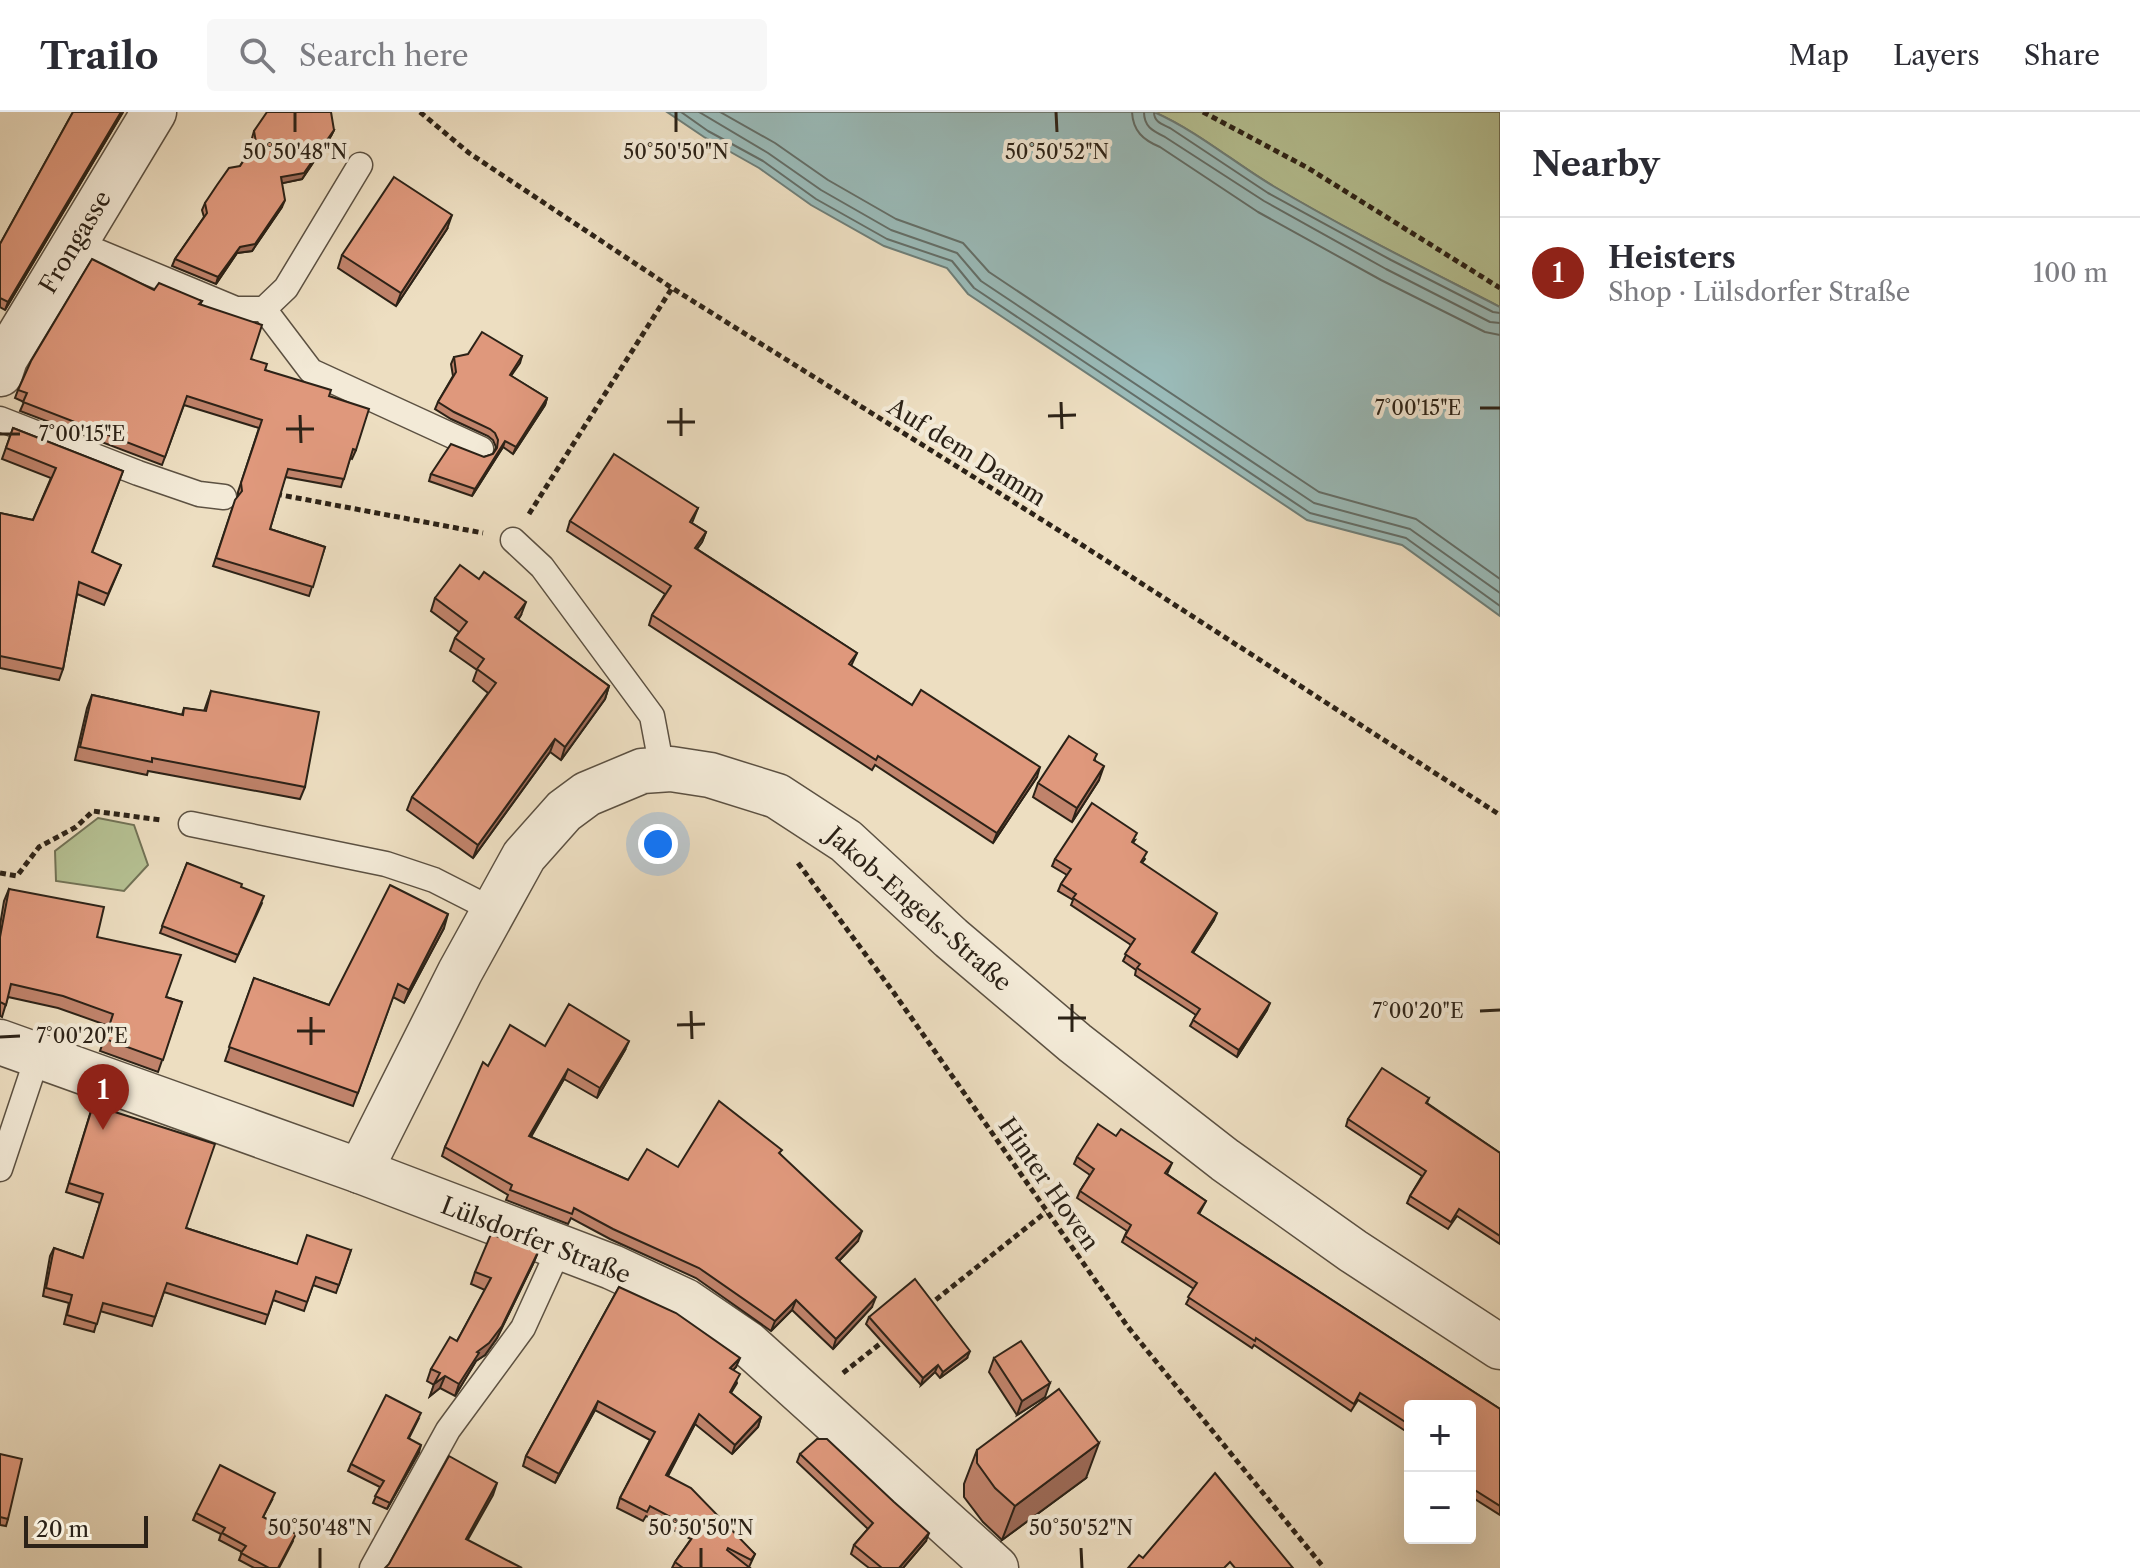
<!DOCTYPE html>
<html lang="en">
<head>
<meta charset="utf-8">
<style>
  body { margin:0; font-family:"Libre Caslon Text",serif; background:#f7f7f7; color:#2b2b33 }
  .controls { position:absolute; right:24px; bottom:24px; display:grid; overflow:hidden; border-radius:8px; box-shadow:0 8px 32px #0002 }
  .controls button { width:72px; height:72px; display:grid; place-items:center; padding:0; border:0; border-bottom:2px solid #e1e1e2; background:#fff; color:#2b2b33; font:40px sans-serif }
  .scale { position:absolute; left:24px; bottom:20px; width:124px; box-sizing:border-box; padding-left:8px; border:4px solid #2c2217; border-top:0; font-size:22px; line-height:28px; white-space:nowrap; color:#2c2217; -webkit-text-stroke:6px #f3ead7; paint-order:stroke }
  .you { position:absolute; left:658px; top:732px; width:28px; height:28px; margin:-20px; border:6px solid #fff; border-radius:50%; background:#1a73e8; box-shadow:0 0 0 12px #1a73e833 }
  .badge { display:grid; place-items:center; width:52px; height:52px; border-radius:50%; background:#8f2418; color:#fff; font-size:26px; font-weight:700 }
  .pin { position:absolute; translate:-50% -66px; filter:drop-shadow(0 2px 4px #0008) }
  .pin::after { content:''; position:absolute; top:42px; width:28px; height:24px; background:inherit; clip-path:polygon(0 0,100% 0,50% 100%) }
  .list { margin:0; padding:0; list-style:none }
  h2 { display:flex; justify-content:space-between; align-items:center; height:104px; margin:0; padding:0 32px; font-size:34px }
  h2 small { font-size:26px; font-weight:400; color:#7c7c81 }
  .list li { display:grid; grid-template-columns:52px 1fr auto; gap:24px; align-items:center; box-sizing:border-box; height:112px; padding:0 32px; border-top:2px solid #e1e1e2 }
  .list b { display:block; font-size:30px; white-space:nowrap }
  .list p { margin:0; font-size:26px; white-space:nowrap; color:#7c7c81 }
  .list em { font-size:26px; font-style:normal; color:#7c7c81 }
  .icon { flex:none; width:44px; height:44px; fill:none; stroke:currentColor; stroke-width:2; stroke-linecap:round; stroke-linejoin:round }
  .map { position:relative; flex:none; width:1500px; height:1456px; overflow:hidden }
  header { display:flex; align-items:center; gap:48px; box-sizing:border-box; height:112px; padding:0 40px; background:#fff; border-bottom:2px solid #e1e1e2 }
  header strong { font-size:38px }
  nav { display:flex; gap:44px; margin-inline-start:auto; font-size:28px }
  .search { width:560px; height:72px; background:#f7f7f7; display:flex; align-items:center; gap:20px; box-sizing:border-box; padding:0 28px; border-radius:8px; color:#7c7c81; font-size:30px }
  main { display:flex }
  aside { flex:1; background:#fff }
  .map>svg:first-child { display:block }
  .green { fill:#b6c294; stroke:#717256; stroke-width:2 }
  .water { fill:#9abbb9; stroke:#6e7e78; stroke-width:2 }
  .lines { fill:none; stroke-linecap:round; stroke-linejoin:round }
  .shore { stroke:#636e68; stroke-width:2 }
  .lane-casing { stroke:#5c5142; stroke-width:27 }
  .street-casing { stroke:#5c5142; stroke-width:47 }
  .path { stroke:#2c2217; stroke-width:5; stroke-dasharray:6 4; stroke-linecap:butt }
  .lane { stroke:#f3ead7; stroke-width:24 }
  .street { stroke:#f3ead7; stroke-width:44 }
  .wall { fill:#c0836b; stroke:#2c2217; stroke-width:2 }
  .shaded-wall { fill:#9c6a57; stroke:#2c2217; stroke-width:2 }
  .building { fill:#df987c; stroke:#2c2217; stroke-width:2 }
  .ticks { fill:none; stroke:#2c2217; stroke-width:3 }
  .labels { text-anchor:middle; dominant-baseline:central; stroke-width:8; stroke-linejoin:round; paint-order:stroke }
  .street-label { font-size:24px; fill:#2c2217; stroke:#f3ead7 }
  .ticks-label { font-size:20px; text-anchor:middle; fill:#2c2217; stroke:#f3ead7; stroke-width:8; stroke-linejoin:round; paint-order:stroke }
</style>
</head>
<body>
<header>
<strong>Trailo</strong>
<div class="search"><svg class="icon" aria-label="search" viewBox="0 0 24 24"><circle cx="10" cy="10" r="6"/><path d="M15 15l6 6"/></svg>Search here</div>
<nav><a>Map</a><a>Layers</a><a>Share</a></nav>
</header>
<main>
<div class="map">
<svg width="1500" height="1456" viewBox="0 0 1500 1456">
  <rect width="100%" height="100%" fill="#eddec1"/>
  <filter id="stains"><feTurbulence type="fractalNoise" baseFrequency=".0025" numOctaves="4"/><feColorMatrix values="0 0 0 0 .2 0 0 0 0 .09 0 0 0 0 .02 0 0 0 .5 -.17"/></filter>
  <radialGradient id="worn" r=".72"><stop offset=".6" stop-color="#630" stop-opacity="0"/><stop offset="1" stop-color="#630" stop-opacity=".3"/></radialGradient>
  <g class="green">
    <path d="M1154 0H1500V195C1424 156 1347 118 1273 74 1233 50 1197 19 1154 0Z"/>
    <polygon points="98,706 134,713 148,753 124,779 56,769 55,739"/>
  </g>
  <path class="water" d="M667 0H1154C1197 19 1233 50 1273 74 1347 118 1424 156 1500 195V504L1402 433 1307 408 968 182 947 156 884 134 811 93 759 56 704 25Z"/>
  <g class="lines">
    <g class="shore">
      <polyline points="681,0 708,19 763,49 816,87 887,127 952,149 974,176 1310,401 1406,426 1500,494"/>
      <polyline points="699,0 768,41 821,78 891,118 957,141 981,169 1314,391 1410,417 1500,481"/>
      <polyline points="720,0 775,31 828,68 896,107 963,131 989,160 1319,380 1416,407 1500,467"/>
      <path d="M1132 0C1133 19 1143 28 1160 35L1258 100 1381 168 1485 220 1500 223"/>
      <path d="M1144 0C1144 15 1153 19 1165 25L1264 89 1386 157 1490 210 1500 211"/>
      <path d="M1154 0C1154 10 1162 12 1170 16L1268 81 1391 148 1493 200 1500 201"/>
    </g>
    <g class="lane-casing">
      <g id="lane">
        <polyline points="75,130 236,197 264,197 286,176 360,53"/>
        <polyline points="264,197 311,259 481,337"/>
        <polyline points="0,307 138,361 199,382 224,385"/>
        <polyline points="513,428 542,455 652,604 662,657"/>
        <polyline points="191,712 386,752 434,768 493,798"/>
        <polyline points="0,1057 38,943"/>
        <polyline points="372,1456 448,1318 523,1216 560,1135"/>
      </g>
    </g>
    <g class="street-casing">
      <g id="street">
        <polyline points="0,262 5,247 154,0"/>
        <polyline points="0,930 360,1059 612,1155 685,1189 748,1232 996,1456"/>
        <polyline points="360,1059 460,860 524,744 564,699 587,682 642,659 671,657 710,663 777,684 846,729 951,826 1075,931 1225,1048 1353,1139 1500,1235"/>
      </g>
    </g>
    <g class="path">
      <polyline points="420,0 469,41 672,176 1079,431 1500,703"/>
      <polyline points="1203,0 1308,56 1500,176"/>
      <polyline points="276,382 483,421"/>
      <polyline points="529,402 672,176"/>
      <polyline points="798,751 894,881 1128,1215 1324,1456"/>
      <polyline points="0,761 17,764 39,735 76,715 93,699 161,708"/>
      <polyline points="928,1194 1046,1100"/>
      <polyline points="843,1261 886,1227"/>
    </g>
    <use href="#lane" class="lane"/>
    <use href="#street" class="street"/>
  </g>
  <g class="wall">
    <polygon points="73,0 123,0 5,198 0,195 0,132"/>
    <polygon points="334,18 331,24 302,67 282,71 282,95 252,139 237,141 216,172 172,154 175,147 204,105 202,98 205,91 240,54 253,34 252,26 254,19"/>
    <polygon points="447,117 396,194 338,156 342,143"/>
    <polygon points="154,178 202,189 200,193 251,247 265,258 329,284 356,338 352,347 350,346 341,375 285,365 270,417 325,435 309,484 213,454 232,397 238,384 238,380 259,316 184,293 162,353 20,299 24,290 15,286 18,278"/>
    <polygon points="522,244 520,251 511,264 547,286 545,293 513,342 503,335 472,384 429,369 431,362 493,342 495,338 496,335 493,328 488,324 451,307 435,297 438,290 453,264 451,252 454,245"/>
    <polygon points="13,316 123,359 92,441 121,453 104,493 77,482 63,557 59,568 0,556 0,401 33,408 51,366 2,347"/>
    <polygon points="698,396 692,411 706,420 702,430 697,437 857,541 851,554 912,593 1037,665 993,731 875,653 872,658 649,513 652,503 665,482 567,419 570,409"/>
    <polygon points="435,486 521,503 518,508 609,574 605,587 561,648 550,640 473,746 407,698 412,685 488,581 473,569 477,558 450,539 455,526 459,520 431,499"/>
    <polygon points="211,579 305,675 300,687 148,659 147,663 75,648 87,596 92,583 182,603 184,596 204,599"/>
    <polygon points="1095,648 1099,668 1072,710 1033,685 1038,671"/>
    <polygon points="1135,728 1133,731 1145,747 1142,751 1214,808 1193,841 1267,898 1237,945 1190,914 1196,903 1135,863 1136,858 1123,849 1131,833 1071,793 1073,788 1058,779 1061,772 1067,763 1052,754 1055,747"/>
    <polygon points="187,751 241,775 262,791 235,850 160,821"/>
    <polygon points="9,777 97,825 166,885 182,890 158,960 100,939 109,914 58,896 8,885 2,905 0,904 0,813 4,789"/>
    <polygon points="444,816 404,891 393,885 353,994 225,949 254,866 329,893"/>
    <polygon points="545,934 625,938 597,986 564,967 531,1025 628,1068 678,1055 780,1042 858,1129 839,1149 872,1195 833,1237 792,1198 771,1219 696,1166 610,1127 571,1106 568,1112 506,1088 508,1083 442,1044 445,1035 488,954"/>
    <polygon points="1429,986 1427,991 1500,1041 1500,1132 1457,1104 1448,1117 1407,1091 1410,1084 1422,1064 1346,1014 1348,1007"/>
    <polygon points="90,1002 186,1116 297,1152 351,1138 336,1181 313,1173 304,1199 273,1188 265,1212 164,1180 152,1214 100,1199 94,1220 64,1212 69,1191 43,1184 50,1144 54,1136 83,1146 100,1091 66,1080"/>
    <polygon points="1116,1024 1172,1051 1167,1062 1206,1089 1199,1102 1500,1297 1500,1403 1470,1384 1470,1294 1410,1294 1410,1322 1358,1288 1351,1299 1254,1233 1252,1236 1186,1192 1194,1177 1122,1130 1127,1119 1077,1086 1080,1079 1090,1063 1074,1052 1077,1045"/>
    <polygon points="538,1140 533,1152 497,1226 485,1243 476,1249 455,1284 440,1276 430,1284 434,1273 427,1269 431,1257 457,1229 485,1178 471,1172 475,1160"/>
    <polygon points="619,1175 736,1255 733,1258 737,1271 731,1281 761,1305 758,1315 732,1342 695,1312 668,1364 755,1442 749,1455 750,1456 672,1456 675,1450 691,1427 646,1404 643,1409 617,1396 620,1386 650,1328 595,1298 555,1371 523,1354 526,1344"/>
    <polygon points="869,1205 967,1246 940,1266 935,1260 921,1273 866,1212"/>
    <polygon points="994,1246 1045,1285 1017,1303 989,1260"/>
    <polygon points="418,1308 409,1326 419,1340 387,1397 373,1391 380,1375 348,1359 351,1352"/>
    <polygon points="977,1338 1086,1366 1002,1428 983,1410 964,1385 964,1372"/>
    <polygon points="0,1342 8,1407 6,1414 0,1413"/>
    <polygon points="800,1342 926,1429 903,1456 869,1456 851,1442 854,1433 868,1417 797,1350"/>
    <polygon points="272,1388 263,1405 293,1429 279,1456 254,1456 239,1448 242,1440 219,1428 221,1422 193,1408 196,1401"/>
  </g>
  <g class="shaded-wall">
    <polygon points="121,0 123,0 5,198 8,190"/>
    <polygon points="334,18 331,24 302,67 279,72 281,65"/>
    <polygon points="285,88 282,95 252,139 237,141 216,172 218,165 240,135"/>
    <polygon points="452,103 447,117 396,194 401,181"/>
    <polygon points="547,286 545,293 513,342 516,335"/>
    <polygon points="505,329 503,335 472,384 475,377"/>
    <polygon points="706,420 702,430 691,445 695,436"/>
    <polygon points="526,490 521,503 510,518 515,505"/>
    <polygon points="609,574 605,587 561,648 565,635"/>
    <polygon points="555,627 550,640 473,746 478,733"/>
    <polygon points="1104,654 1099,668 1072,710 1077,696"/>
    <polygon points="1040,655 1037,665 993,731 997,721"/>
    <polygon points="1217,801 1214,808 1189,847 1192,840"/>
    <polygon points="448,802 444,816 404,891 409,878"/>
    <polygon points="1270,891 1267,898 1237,945 1239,938"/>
    <polygon points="629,929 625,938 597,986 600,976"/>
    <polygon points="568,957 564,967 525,1034 529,1024"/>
    <polygon points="862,1119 858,1129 832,1156 836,1146"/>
    <polygon points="538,1140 533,1152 497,1226 485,1243 476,1249 455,1284 459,1272 477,1240"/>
    <polygon points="876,1185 872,1195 833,1237 836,1227"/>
    <polygon points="796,1188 792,1198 771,1219 775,1209"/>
    <polygon points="970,1239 967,1246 940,1266 943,1260"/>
    <polygon points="740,1246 736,1255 726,1266 730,1256"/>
    <polygon points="938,1253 935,1260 921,1273 923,1266"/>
    <polygon points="445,1264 440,1276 430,1284 434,1272"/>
    <polygon points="1050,1271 1045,1285 1017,1303 1022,1289"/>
    <polygon points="598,1289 595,1298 555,1371 559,1362"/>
    <polygon points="699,1302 695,1312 663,1372 666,1363"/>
    <polygon points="761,1305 758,1315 732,1342 735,1333"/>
    <polygon points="1099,1331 1086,1366 1002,1428 1015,1394"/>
    <polygon points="421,1333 419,1340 387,1397 390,1391"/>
    <polygon points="497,1371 493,1383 462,1438 466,1427"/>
    <polygon points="929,1421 926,1429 903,1456 899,1456"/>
  </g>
  <g class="building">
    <polygon points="73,0 121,0 8,190 0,186 0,132"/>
    <polygon points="267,0 331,0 334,18 304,61 281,65 285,88 255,132 240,135 218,165 175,147 207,101 205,91 217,73 229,56 240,54 256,30 254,19"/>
    <polygon points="394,65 452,103 401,181 342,143"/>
    <polygon points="92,147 154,178 159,171 202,189 199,192 262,213 251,247 267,252 265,258 331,278 329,284 369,297 356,338 353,337 344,367 288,357 270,417 325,435 313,475 216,446 235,388 242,379 241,371 262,308 187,284 165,345 23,290 27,281 18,278 31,249"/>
    <polygon points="482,220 522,244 510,263 547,286 516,335 505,329 475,377 431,362 451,332 484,345 493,342 497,336 498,328 495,321 490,317 454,300 438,290 456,260 454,245 468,242"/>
    <polygon points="13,316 123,359 92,440 121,453 108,482 79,470 63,557 0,544 0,401 33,408 56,356 6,336"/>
    <polygon points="614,342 698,396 690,410 706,420 695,436 857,541 849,552 912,593 921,578 1040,655 997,721 878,644 876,648 652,503 671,474 570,409"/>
    <polygon points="460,453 479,467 484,460 526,490 515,505 609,574 565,635 555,627 478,733 412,685 496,571 477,557 484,547 455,526 467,510 435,486"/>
    <polygon points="211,579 319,600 305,675 152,646 152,650 80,635 92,583 183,603 184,596 206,599"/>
    <polygon points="1069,624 1097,642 1094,648 1104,654 1077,696 1038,671"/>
    <polygon points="1092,691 1137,721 1132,730 1147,740 1141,750 1217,801 1192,840 1270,891 1239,938 1193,908 1200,897 1137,856 1140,852 1125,842 1135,827 1073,786 1076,782 1061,772 1071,757 1055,747"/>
    <polygon points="187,751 242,772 241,775 264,784 238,843 162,814"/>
    <polygon points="390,773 448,802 409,878 398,872 358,981 229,935 254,866 329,893"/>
    <polygon points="9,777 104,795 97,825 181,843 166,885 182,890 163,948 105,927 113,902 63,884 11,872 6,893 0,890 0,825"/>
    <polygon points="569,892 629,929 600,976 568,957 529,1024 628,1068 647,1037 678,1055 719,989 782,1038 779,1041 862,1119 836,1146 876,1185 836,1227 796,1188 775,1209 699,1156 613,1117 574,1096 572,1102 510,1078 512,1073 445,1035 483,950 488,954 510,913 545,934"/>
    <polygon points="1382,956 1429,986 1426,991 1500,1041 1500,1124 1459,1097 1451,1110 1410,1084 1426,1059 1348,1007"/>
    <polygon points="93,993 215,1032 186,1116 297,1152 307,1123 351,1138 339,1173 316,1165 307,1190 276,1179 268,1203 167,1171 155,1205 103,1191 97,1212 67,1203 72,1183 46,1176 54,1136 83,1146 103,1082 69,1071"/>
    <polygon points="1098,1012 1116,1024 1121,1017 1172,1051 1165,1061 1206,1089 1198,1101 1500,1297 1500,1394 1470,1375 1470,1294 1410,1294 1410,1313 1360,1281 1354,1292 1256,1226 1255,1229 1188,1185 1197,1171 1125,1124 1131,1113 1080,1079 1094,1057 1077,1045"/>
    <polygon points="491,1122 538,1140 502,1214 489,1231 477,1240 479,1241 459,1272 445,1264 434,1272 440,1261 431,1257 450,1225 457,1229 491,1166 475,1160"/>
    <polygon points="915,1167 970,1239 943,1260 938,1253 923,1266 869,1205"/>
    <polygon points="619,1175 676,1201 740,1246 730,1256 740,1262 730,1280 761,1305 735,1333 699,1302 666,1363 691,1376 755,1442 751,1448 728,1436 727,1438 750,1456 683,1456 675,1450 697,1419 650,1394 647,1400 620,1386 655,1320 598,1289 559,1362 526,1344"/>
    <polygon points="1021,1229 1050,1271 1022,1289 994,1246"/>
    <polygon points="1059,1277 1099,1331 1015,1394 995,1376 977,1351 977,1338"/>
    <polygon points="386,1283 421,1301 408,1326 421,1333 390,1391 375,1384 384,1369 351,1352"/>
    <polygon points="817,1327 827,1327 894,1390 929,1421 899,1456 882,1456 854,1433 873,1411 800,1342"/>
    <polygon points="0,1342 22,1347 8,1407 0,1405"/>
    <polygon points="449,1344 497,1371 466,1427 522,1456 385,1456 389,1452"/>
    <polygon points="220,1353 275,1381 263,1405 296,1422 278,1456 269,1456 241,1441 246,1434 222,1421 225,1416 196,1401"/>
    <polygon points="1215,1361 1293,1456 1235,1456 1230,1450 1224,1456 1128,1456 1139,1443 1143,1446"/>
  </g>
  <path class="ticks" d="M295 0V20M676 0V20M1056 0 1057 20M1061 290 1062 317M681 296V324M1480 296H1500M300 303 301 331M1048 304 1076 303M667 310H695M286 317H314M0 322H20M1072 892V920M691 899 692 927M1480 899 1500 898M311 905V933M1058 906H1086M677 913 705 912M297 919H325M0 925 20 924M320 1436V1456M701 1436V1456M1081 1436 1082 1456"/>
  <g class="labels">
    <g class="street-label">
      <text transform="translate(75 130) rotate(-59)">Frongasse</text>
      <text transform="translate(967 340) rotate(32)">Auf dem Damm</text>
      <text transform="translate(919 797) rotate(41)">Jakob-Engels-Straße</text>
      <text transform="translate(1049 1072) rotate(55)">Hinter Hoven</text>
      <text transform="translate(536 1128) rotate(21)">Lülsdorfer Straße</text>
    </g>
  </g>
  <g class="ticks-label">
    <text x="295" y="47">50°50'48"N</text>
    <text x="676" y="47">50°50'50"N</text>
    <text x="1057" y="47">50°50'52"N</text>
    <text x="1418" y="303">7°00'15"E</text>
    <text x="82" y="329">7°00'15"E</text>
    <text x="1418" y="906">7°00'20"E</text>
    <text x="82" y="931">7°00'20"E</text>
    <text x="320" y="1423">50°50'48"N</text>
    <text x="701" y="1423">50°50'50"N</text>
    <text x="1081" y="1423">50°50'52"N</text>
  </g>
  <rect width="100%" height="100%" filter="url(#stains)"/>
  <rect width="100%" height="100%" fill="url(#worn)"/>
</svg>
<div class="controls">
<button>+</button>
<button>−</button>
</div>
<div class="scale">20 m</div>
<div class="you"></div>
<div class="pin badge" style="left:103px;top:1018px">1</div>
</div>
<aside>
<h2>Nearby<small></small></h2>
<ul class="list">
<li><span class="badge">1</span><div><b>Heisters</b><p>Shop · Lülsdorfer Straße</p></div><em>100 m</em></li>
</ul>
</aside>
</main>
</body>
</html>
